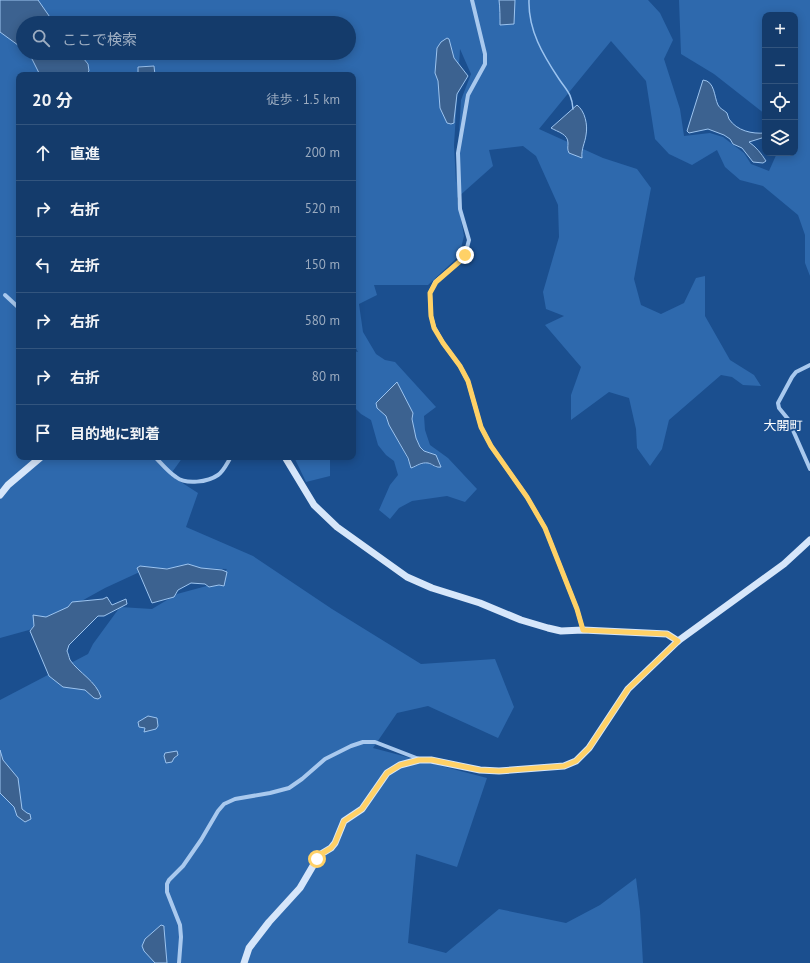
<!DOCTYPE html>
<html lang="ja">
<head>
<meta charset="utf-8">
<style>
  body { margin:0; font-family:"PT Sans","Noto Sans JP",sans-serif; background:#1d4271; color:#f1f3f6 }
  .controls { position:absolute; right:12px; top:12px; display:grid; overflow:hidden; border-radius:8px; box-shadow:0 2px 10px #0003 }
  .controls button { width:36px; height:36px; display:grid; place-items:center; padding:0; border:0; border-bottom:1px solid #33557e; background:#143b6b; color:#f1f3f6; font:20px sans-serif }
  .stop { position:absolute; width:12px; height:12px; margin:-9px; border:3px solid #ffd166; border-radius:50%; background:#fff }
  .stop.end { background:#ffd166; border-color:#fff; box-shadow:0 1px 4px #0008 }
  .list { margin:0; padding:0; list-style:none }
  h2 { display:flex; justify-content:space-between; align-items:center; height:52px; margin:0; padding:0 16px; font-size:17px }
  h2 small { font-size:13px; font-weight:400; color:#9dadc1 }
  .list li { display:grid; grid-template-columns:26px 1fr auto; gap:12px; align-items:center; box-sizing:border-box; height:56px; padding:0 16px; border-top:1px solid #33557e }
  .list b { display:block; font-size:15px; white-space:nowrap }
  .list em { font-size:13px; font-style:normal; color:#9dadc1 }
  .icon { flex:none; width:22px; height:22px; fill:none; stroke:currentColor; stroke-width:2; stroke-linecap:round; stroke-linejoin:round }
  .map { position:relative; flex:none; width:810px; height:963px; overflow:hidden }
  .search { position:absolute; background:#143b6b; box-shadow:0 2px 10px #0003; left:16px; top:16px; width:340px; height:44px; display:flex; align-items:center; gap:10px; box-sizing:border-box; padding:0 14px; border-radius:22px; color:#9dadc1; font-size:15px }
  .panel { position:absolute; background:#143b6b; box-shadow:0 2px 10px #0003; left:16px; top:72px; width:340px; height:388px; border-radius:8px }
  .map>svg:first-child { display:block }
  .green { fill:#2e69ad; fill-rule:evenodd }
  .water { fill:#3c6290; stroke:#9cc4f0 }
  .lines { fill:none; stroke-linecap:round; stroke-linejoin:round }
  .stream { stroke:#9cc4f0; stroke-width:1.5 }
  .street { stroke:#a9c9ee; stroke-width:4 }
  .secondary { stroke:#d6e6fa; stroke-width:7 }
  .route { stroke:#ffd166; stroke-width:5 }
  .labels { text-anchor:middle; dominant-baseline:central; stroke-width:4; stroke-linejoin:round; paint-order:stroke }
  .quarter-label { font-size:13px; fill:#fff; stroke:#1b4f8f }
</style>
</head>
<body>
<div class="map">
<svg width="810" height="963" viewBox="0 0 810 963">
  <rect width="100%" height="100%" fill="#1b4f8f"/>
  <g class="green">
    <path d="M0 0H648L660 13 673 40 664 59 680 109 684 136 710 133 723 137 744 153 751 164 769 171 777 153H795V15H765V114L714 74 681 54 679 0H810V276L805 263V235L798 215 763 186 740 180 725 167 717 150 692 165 669 154 655 139 646 81 611 41 539 129 603 158 637 169 651 188 634 279 641 305 661 314 684 303 696 278 705 276V316L730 360 754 375 761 386 743 385 732 377 721 375 669 420 662 449 650 466 637 448 636 429 629 398 609 392 571 420V395L581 367 545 325 564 316 546 309 543 292 559 237 558 205 536 156 523 146 489 150 493 166 457 198 464 236 459 256 428 285H374L377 295 359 304 363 332 376 354 385 360 395 362 436 407 424 416 425 430 430 445 448 458 477 489 465 502 447 496 412 501 399 508 390 519 379 510 390 485 398 475 394 461 386 455 378 445 371 420 361 414 353 406V351L358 352 353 343V75H155L153 66 138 67V75H19V457H183L170 475 198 493 186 527 253 556 332 609 421 664 495 659 514 707 498 738 428 706 397 713 373 748 487 778 457 867 416 854 408 943 446 953 499 909 566 923 600 905 636 878 640 911 643 963H0V700L88 654 93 644 120 607 152 609 177 594 214 584 227 569 168 568 144 570 105 588 29 630 0 638ZM23 23H349V53H23ZM460 49 471 74 461 100 456 183 454 145ZM408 405 413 413 412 419 416 438 420 447 424 451 436 455 437 468 428 463H425L411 468C405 449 392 434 386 416Z"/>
    <polygon points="294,457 330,457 330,476 306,482"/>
  </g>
  <g class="water">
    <polygon points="0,0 38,0 54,23 23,23 22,48 0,32"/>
    <path d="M499 0H515L514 24 500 25C500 18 500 7 499 0Z"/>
    <polygon points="447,38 449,39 454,58 468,76 457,94 454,120 454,123 451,124 447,123 440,108 438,81 435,73 437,48 441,42"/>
    <polygon points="29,53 79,53 88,64 89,71 85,75 40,75"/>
    <polygon points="154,66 155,75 138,75 138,67"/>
    <path d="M703 80C715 81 714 97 718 105 720 109 724 110 727 113 728 115 728 117 729 119 737 131 752 134 765 133V137L749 142C756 147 761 153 766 161L763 163 753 162 742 148 733 144 730 139 724 135 708 129 689 133 687 131Z"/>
    <path d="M577 105C585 111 588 125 586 135 585 143 581 149 582 158L569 153C567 149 568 147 568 143 568 134 558 132 551 128Z"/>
    <path d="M397 382 413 413 412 419 416 438 420 447 424 451 436 455 441 467C435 468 433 464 428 463 421 462 417 466 411 468L408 458 389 425 386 416 377 408 376 403Z"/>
    <polygon points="188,564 201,568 222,570 227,572 224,586 219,585 209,587 205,584 191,583 178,590 174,597 152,603 137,568 140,566 167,569"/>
    <path d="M107 597 112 605 126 599 127 604 104 616H98L69 645 67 651C68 653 69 657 70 660 79 673 96 681 101 697L98 699 94 698 85 690 63 687 49 676 30 631 34 626 33 615 46 617 68 607 72 602 103 599Z"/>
    <polygon points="148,716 157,718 158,726 156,729 144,732 145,728 139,727 138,722"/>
    <polygon points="0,750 3,760 18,778 22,809 27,813 30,814 31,819 25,822 17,816 14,807 0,793"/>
    <polygon points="177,751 178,755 174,758 172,762 166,763 164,756 165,753"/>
    <polygon points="161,925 164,926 164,928 167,963 155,963 144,951 142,946 145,939"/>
  </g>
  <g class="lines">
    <path class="stream" d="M529 0C528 30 543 55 559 79 567 91 572 94 573 109"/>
    <g class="street">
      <polyline points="472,0 485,54 485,64 468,95 458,153 460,209 469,240 465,255 459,262 435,282 430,293 431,316 434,327 443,343 460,366 468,381 481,427 491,446 527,497 545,528 577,609 583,630"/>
      <polyline points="5,295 19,308"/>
      <polyline points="810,365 796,372 792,377 778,403 779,408 788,419 810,469"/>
      <path d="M155 457C162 464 168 472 176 477 186 485 208 482 218 475 224 471 227 463 231 457"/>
      <polyline points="179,963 181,937 180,925 167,892 167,884 169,880 183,866 201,840 218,811 224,804 235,799 270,793 289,788 302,779 325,759 351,746 363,742 375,742 419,759"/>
    </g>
    <g class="secondary">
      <polyline points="285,457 314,505 337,527 407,577 432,588 480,603 521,620 548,628 561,631 583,630 667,634 678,641"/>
      <polyline points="0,495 8,485 41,457"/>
      <polyline points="244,963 249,948 269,922 300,888 317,859 321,854 331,848 335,843 344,821 362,809 387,773 400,765 419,760 431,760 480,770 499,771 564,766 576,761 589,748 628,689 678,641 784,564 810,540"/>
    </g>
  </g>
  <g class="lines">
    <polyline class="route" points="317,859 321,854 331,848 335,843 344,821 362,809 387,773 400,765 419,760 432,760 480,770 499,771 564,766 576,761 589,748 628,689 678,641 667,634 583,630 577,609 545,528 527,497 491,446 481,427 468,381 460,366 443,343 434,328 431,316 430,293 436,282 459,262 465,255"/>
  </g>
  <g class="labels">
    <g class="quarter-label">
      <text x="783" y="425">大開町</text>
    </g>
  </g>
</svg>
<div class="controls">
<button>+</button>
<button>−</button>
<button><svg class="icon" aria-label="locate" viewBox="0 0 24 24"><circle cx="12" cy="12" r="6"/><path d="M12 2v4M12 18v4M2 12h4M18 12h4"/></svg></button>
<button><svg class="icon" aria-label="layers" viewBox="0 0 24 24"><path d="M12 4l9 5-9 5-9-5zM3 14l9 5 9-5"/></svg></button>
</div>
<div class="stop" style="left:317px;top:859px"></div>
<div class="stop end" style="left:465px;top:255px"></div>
<div class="search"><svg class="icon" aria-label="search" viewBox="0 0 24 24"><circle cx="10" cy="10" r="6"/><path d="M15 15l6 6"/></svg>ここで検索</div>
<section class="panel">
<h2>20 分<small>徒歩 · 1.5 km</small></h2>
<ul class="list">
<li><svg class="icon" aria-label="ahead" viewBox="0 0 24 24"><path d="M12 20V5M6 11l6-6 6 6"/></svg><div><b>直進</b></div><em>200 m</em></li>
<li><svg class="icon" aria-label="right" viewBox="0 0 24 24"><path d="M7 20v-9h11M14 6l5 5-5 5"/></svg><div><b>右折</b></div><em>520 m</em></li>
<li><svg class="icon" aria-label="left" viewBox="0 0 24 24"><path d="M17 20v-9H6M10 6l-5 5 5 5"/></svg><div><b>左折</b></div><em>150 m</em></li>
<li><svg class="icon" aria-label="right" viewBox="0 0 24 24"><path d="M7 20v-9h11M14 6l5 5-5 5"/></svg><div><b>右折</b></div><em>580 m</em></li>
<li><svg class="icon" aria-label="right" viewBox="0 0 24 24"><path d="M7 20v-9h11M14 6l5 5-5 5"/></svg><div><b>右折</b></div><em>80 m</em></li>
<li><svg class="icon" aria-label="arrive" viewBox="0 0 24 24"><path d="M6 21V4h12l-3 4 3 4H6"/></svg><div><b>目的地に到着</b></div></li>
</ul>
</section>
</div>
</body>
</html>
